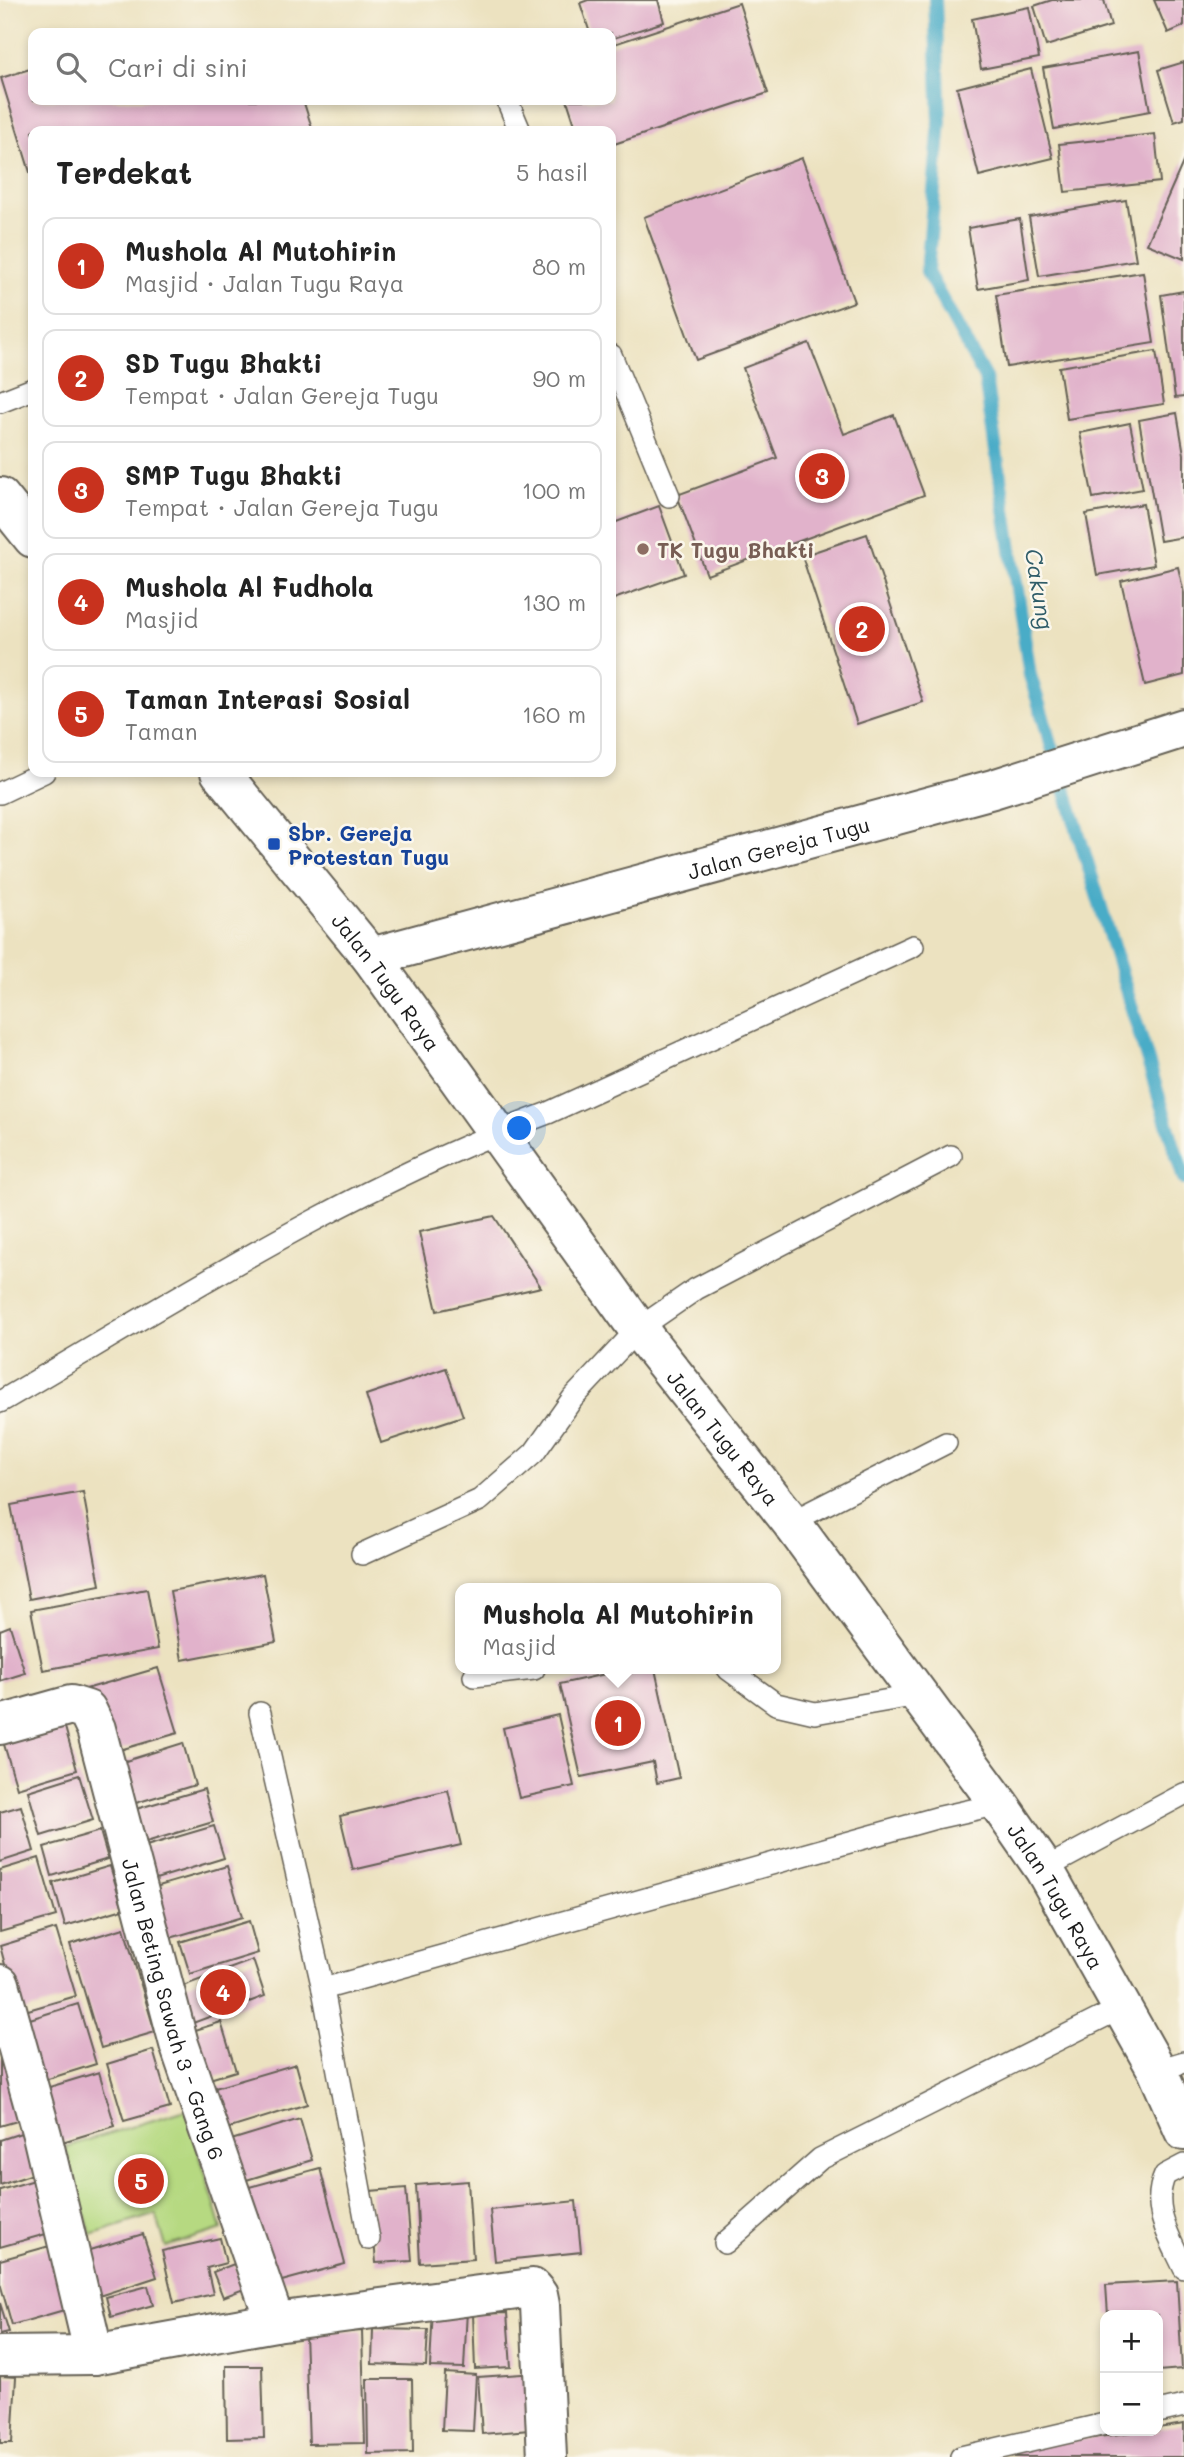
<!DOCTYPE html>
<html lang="id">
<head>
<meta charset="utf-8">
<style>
  body { margin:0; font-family:Mali,sans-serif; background:#f6f6f6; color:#222 }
  .controls { position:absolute; right:21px; bottom:21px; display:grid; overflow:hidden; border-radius:14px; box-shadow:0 4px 10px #0003 }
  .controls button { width:63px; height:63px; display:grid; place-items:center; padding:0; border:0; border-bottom:2px solid #e0e0e0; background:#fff; color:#222; font:35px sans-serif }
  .you { position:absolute; left:520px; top:1129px; width:24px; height:24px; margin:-18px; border:5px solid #fff; border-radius:50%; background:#1a73e8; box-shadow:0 0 0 10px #1a73e833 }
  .badge { display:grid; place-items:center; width:46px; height:46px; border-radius:50%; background:#c8321e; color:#fff; font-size:23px; font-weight:700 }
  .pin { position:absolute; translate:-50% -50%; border:4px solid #fff; box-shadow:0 2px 7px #0006 }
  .popup { position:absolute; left:455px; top:1583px; width:326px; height:91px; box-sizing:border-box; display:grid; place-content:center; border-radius:14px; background:#fff; filter:drop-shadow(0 2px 5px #0005); font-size:23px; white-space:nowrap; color:#767676 }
  .popup b { font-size:26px; color:#222 }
  .popup::after { content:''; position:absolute; left:50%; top:100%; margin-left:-14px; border:14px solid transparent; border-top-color:#fff }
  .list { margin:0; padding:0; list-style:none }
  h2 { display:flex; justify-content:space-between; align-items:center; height:91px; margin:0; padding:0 28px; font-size:30px }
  h2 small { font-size:23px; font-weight:400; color:#767676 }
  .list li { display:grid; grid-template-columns:46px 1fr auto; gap:21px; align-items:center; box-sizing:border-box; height:98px; margin:0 14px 14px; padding:0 14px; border:2px solid #e0e0e0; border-radius:14px }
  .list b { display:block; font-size:26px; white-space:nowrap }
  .list p { margin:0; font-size:23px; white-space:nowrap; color:#767676 }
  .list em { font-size:23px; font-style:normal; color:#767676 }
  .icon { flex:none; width:38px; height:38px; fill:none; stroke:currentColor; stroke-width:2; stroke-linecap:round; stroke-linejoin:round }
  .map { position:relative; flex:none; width:1184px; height:2457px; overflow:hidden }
  .search { position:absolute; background:#fff; box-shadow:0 4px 10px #0003; left:28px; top:28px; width:588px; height:77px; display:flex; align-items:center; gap:18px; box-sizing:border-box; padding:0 24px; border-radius:14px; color:#767676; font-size:26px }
  .panel { position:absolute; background:#fff; box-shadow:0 4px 10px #0003; left:28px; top:126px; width:588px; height:651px; border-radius:14px }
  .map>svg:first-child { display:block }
  .green { fill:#b6d981; stroke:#697a4e; stroke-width:2 }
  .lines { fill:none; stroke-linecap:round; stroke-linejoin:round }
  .stream { stroke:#48acc7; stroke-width:14 }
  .building { fill:#e1b2cb }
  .lane-casing { stroke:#656155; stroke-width:24 }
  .street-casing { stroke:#656155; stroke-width:42 }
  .secondary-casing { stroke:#656155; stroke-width:42 }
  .lane { stroke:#fff; stroke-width:21 }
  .street { stroke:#fff; stroke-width:38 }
  .secondary { stroke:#fff; stroke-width:38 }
  .education-dot { fill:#8d6e63; stroke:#fbf7ec; stroke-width:2.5 }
  .transit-dot { fill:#1a4fb4; stroke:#fbf7ec; stroke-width:2.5 }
  .labels { text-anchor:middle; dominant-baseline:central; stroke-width:5; stroke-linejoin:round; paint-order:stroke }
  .education-label { font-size:21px; font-weight:bold; fill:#785e54; stroke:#fbf7ec; text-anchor:start }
  .transit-label { font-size:21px; font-weight:bold; fill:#164399; stroke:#fbf7ec; text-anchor:start }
  .street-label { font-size:21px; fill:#1c1c1c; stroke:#fbf7ec }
  .water-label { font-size:23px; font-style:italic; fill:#305d69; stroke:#fbf7ec }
</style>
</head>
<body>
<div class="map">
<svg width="1184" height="2457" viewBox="0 0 1184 2457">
  <rect width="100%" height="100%" fill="#fbf7ec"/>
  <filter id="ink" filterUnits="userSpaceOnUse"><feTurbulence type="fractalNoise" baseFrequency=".0143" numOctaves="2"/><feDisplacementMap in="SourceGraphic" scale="14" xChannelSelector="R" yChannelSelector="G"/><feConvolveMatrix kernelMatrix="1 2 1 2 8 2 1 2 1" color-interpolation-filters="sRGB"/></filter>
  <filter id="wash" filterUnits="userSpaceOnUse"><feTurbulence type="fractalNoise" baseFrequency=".00686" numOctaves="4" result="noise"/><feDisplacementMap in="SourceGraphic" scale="28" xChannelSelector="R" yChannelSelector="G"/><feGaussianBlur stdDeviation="1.57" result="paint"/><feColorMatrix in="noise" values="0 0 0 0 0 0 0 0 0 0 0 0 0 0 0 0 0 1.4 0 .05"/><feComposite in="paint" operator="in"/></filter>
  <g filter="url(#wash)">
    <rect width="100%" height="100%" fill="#ece2c0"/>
    <polygon class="green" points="186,2110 222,2229 166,2247 156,2214 91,2235 65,2147"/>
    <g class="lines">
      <polyline class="stream" points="935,0 940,121 927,272 985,378 1030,675 1184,1179"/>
    </g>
    <g id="blocks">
      <g class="building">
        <polygon points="588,0 658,0 664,22 611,39 611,33 590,33 580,3"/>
        <polygon points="1052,0 1104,0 1111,26 1046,46 1034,6"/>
        <polygon points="1154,0 1184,0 1184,26 1168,33"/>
        <polygon points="739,3 768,93 611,145 611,131 577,131 567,100 611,100 611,45"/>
        <polygon points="1029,7 1039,58 981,69 972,19"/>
        <polygon points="1139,51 1150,111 1054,129 1043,68"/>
        <polygon points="1184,62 1184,119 1174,122 1158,70"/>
        <polygon points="33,68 33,100 303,100 313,131 33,131 33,182 1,78"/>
        <polygon points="1031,69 1053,158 979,176 957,88"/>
        <polygon points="1155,134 1160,182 1065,192 1059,144"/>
        <polygon points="802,158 854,302 696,360 644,217"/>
        <polygon points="1184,160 1184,259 1147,244"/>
        <polygon points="1126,200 1136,260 1039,276 1029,217"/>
        <polygon points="1020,219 1029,280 978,289 968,228"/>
        <polygon points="1143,272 1154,343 1007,367 996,295"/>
        <polygon points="1184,291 1184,397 1175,398 1161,295"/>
        <polygon points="809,343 844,434 894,415 924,495 707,575 677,495 777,458 743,368"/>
        <polygon points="1156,351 1164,404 1067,419 1059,367"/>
        <polygon points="1177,413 1184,454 1184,537 1160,541 1139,420"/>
        <polygon points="1130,423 1143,489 1093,498 1080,433"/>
        <polygon points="1143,504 1154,565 1097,575 1086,514"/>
        <polygon points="659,506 684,574 611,600 611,524"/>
        <polygon points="867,534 923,702 857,724 802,556"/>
        <polygon points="1178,567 1184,593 1184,675 1145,685 1121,581"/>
        <polygon points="494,1216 541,1287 437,1311 419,1232"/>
        <polygon points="446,1368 463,1416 381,1443 366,1395"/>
        <polygon points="83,1492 100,1585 29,1599 11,1505"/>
        <polygon points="263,1574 276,1642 182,1660 170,1591"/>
        <polygon points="147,1589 158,1649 43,1670 31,1610"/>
        <polygon points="10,1626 25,1673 0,1681 0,1630"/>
        <polygon points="158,1668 178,1733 106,1754 86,1689"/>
        <polygon points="628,1669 655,1669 679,1778 657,1783 653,1762 581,1777 560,1684"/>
        <polygon points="61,1713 77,1770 17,1788 0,1731"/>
        <polygon points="558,1715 574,1786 519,1798 503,1728"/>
        <polygon points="183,1743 195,1785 126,1806 113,1765"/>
        <polygon points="79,1775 93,1820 41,1836 28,1791"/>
        <polygon points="204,1789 213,1822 136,1845 126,1812"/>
        <polygon points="448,1790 461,1845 353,1870 340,1816"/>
        <polygon points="21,1806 34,1851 0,1862 0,1812"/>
        <polygon points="214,1826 224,1858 146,1882 136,1849"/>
        <polygon points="100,1831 108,1859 52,1876 44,1847"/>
        <polygon points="39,1858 56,1916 0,1932 0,1870"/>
        <polygon points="110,1866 123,1909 65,1926 53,1883"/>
        <polygon points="227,1866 242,1917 160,1941 145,1890"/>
        <polygon points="249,1921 258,1953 190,1974 180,1942"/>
        <polygon points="124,1928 155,2032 101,2048 70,1944"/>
        <polygon points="56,1929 76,1996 18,2013 0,1946"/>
        <polygon points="253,1960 265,1996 193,2023 180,1987"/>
        <polygon points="78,2004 96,2064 35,2083 17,2023"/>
        <polygon points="221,2022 236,2071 203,2081 189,2032"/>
        <polygon points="153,2050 170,2108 124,2121 107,2064"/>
        <polygon points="5,2057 24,2119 0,2126 0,2059"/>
        <polygon points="296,2064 307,2104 227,2129 215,2088"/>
        <polygon points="99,2072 115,2126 59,2143 43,2089"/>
        <polygon points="300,2119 312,2160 240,2182 228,2141"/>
        <polygon points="30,2130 42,2171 0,2185 0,2140"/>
        <polygon points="320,2168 345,2264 267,2285 242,2189"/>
        <polygon points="38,2179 53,2232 0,2247 0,2190"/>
        <polygon points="468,2181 473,2259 420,2263 416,2185"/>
        <polygon points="406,2188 412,2261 376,2263 370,2191"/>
        <polygon points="576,2201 581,2252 495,2261 490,2210"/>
        <polygon points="143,2234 157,2277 96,2297 83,2252"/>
        <polygon points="220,2238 226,2263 207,2268 213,2294 174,2303 162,2251"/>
        <polygon points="53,2245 71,2308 12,2325 0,2283 0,2260"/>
        <polygon points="234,2264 244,2289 223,2297 213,2272"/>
        <polygon points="1177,2281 1182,2369 1158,2371 1158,2315 1108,2315 1106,2285"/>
        <polygon points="148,2286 153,2305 111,2317 106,2297"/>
        <polygon points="0,2303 9,2332 0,2334"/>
        <polygon points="433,2308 467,2310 464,2368 430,2367"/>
        <polygon points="507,2313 511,2367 475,2369 473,2314"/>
        <polygon points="373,2329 428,2330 426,2366 372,2364"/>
        <polygon points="362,2331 365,2443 309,2444 305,2333"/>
        <polygon points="226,2366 262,2366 264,2438 227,2439"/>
        <polygon points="445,2373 476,2375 473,2431 442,2430"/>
        <polygon points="536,2373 541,2429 482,2434 478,2377"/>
        <polygon points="0,2376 16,2377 12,2443 0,2443"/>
        <polygon points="367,2379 412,2379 413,2453 368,2454"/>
        <polygon points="1184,2424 1184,2457 1015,2457 1015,2450 1138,2431 1158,2431 1158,2428"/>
      </g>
    </g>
  </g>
  <g filter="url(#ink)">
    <use href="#blocks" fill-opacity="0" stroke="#656155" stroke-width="2"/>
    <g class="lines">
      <g class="lane-casing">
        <g id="lane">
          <polyline points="507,100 520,131"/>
          <polyline points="611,355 669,496"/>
          <polyline points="0,402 33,389"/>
          <polyline points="0,793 44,772"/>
          <path d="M0 1402C178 1298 354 1185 548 1113L913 946"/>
          <polyline points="791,1522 946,1443"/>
          <polyline points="362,1554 480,1500 534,1453 573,1398 638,1329 696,1289 951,1156"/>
          <polyline points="728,1669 776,1704 815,1713 918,1695"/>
          <polyline points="474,1676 534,1669"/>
          <polyline points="260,1713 323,1989 369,2239"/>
          <polyline points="1044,1869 1184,1794"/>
          <polyline points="323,1989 936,1818 999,1804"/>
          <polyline points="1157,2070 1184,2062"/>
          <path d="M1184 2165 1165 2175C1150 2208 1170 2238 1184 2268"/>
          <polyline points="725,2243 820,2159 1121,2008"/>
          <polyline points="1158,2412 1184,2406"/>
          <polyline points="961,2457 1105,2424"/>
        </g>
      </g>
      <g class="street-casing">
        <g id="street">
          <path id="s1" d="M0 1725 71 1705 87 1710 96 1729 179 2044 275 2322"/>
          <polyline points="0,1984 42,2135 94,2355"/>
          <polyline points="0,2356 94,2355 275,2322 532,2288 538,2295 540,2305 547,2457"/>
        </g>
      </g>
      <g class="secondary-casing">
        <g id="secondary">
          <polyline points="0,497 33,538"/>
          <path id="s2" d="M220 772 371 957 638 1329 791 1522 999 1804 1044 1869 1157 2070 1184 2131"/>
          <path id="s3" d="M371 957 993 789 1184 728"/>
        </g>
      </g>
      <use href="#lane" class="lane"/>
      <use href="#street" class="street"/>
      <use href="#secondary" class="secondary"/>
    </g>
  </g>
  <circle class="education-dot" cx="643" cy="549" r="7"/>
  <rect class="transit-dot" x="267" y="837" width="14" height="14" rx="3.5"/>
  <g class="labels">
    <g class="education-label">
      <text x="657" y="549">TK Tugu Bhakti</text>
    </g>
    <g class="transit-label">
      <text x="288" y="832">Sbr. Gereja<tspan x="288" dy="24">Protestan Tugu</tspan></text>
    </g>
    <g class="street-label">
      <text stroke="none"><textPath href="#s3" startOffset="422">Jalan Gereja Tugu</textPath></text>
      <text stroke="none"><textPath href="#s2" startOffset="268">Jalan Tugu Raya</textPath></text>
      <text stroke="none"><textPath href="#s2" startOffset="835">Jalan Tugu Raya</textPath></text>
      <text stroke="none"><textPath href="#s2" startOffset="1402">Jalan Tugu Raya</textPath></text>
      <text stroke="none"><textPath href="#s1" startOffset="402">Jalan Beting Sawah 3 - Gang 6</textPath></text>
    </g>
    <g class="water-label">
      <text transform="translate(1040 589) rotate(81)">Cakung</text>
    </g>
  </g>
</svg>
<div class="controls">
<button>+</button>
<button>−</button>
</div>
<div class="you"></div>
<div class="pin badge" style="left:618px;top:1723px">1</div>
<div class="popup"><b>Mushola Al Mutohirin</b>Masjid</div>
<div class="pin badge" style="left:862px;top:629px">2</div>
<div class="pin badge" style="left:822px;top:476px">3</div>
<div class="pin badge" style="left:223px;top:1992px">4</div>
<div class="pin badge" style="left:141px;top:2181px">5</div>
<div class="search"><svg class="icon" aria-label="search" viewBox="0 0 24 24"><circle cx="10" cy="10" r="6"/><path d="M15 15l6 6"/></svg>Cari di sini</div>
<section class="panel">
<h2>Terdekat<small>5 hasil</small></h2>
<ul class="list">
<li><span class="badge">1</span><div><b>Mushola Al Mutohirin</b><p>Masjid · Jalan Tugu Raya</p></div><em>80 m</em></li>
<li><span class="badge">2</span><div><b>SD Tugu Bhakti</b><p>Tempat · Jalan Gereja Tugu</p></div><em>90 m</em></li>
<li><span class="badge">3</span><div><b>SMP Tugu Bhakti</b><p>Tempat · Jalan Gereja Tugu</p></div><em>100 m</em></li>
<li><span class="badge">4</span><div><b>Mushola Al Fudhola</b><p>Masjid</p></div><em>130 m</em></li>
<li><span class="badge">5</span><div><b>Taman Interasi Sosial</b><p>Taman</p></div><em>160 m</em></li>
</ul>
</section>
</div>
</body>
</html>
